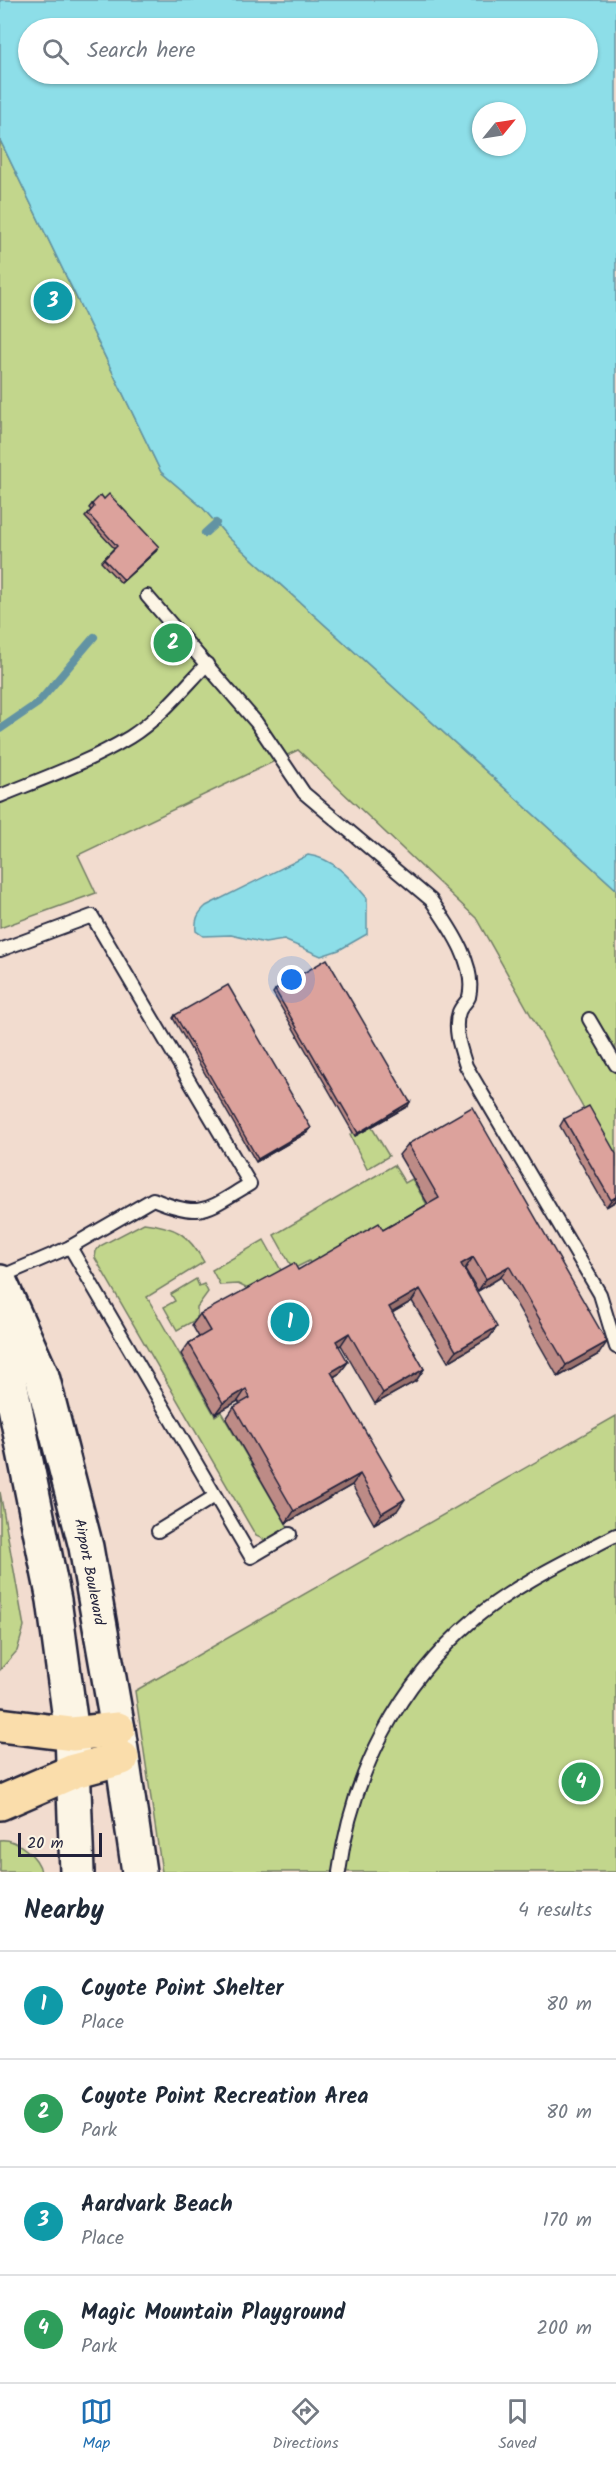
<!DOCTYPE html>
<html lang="en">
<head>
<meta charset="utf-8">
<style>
  body { margin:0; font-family:Kalam,sans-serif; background:#f6f6f7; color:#1f2937 }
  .compass { position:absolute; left:472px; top:102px; width:54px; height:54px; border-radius:50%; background:#fff; box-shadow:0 2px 4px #0004; rotate:60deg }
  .scale { position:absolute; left:18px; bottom:15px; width:84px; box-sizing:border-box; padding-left:6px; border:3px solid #22223b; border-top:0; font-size:16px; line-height:21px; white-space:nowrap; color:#22223b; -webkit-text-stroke:4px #fcf5e5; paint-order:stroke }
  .you { position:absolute; left:292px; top:980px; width:21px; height:21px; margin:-15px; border:4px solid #fff; border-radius:50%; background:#1a73e8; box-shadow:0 0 0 9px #1a73e833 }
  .badge { display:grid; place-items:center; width:39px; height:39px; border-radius:50%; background:#1f6fb2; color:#fff; font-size:20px; font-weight:700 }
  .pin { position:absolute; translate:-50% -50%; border:3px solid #fff; box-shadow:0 2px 6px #0006 }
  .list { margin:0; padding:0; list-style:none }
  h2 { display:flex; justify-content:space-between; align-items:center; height:78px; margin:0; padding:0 24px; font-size:26px }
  h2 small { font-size:20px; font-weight:400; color:#747a83 }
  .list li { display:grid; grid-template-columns:39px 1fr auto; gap:18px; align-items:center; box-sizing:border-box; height:108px; padding:0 24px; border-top:2px solid #e0e1e3 }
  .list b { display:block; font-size:22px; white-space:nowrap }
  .list p { margin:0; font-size:20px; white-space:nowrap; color:#747a83 }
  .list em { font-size:20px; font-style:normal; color:#747a83 }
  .icon { flex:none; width:33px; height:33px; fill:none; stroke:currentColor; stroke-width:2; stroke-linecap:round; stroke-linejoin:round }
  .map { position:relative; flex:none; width:616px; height:1872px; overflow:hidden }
  .search { position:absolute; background:#fff; box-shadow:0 2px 4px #0004; left:18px; right:18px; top:18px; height:66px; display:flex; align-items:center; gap:15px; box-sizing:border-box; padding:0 21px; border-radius:33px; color:#747a83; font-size:22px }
  .sheet { height:510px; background:#fff }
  nav { display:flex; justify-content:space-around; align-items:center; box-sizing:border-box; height:84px; border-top:2px solid #e0e1e3; background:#fff; font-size:16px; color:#747a83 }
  nav a { display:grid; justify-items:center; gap:3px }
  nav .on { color:#1f6fb2 }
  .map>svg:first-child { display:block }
  .green { fill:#c2d68c; stroke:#727c64; stroke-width:1.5 }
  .water { fill:#8ddee8; stroke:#6293a3; stroke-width:1.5; fill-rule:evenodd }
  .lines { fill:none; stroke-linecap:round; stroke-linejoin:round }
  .stream { stroke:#6293a3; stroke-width:8 }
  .lane-casing { stroke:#22223b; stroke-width:16 }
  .secondary-casing { stroke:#22223b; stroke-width:38 }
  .highway-casing { stroke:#22223b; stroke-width:38 }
  .lane { stroke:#fcf5e5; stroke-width:12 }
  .secondary { stroke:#fcf5e5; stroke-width:33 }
  .highway { stroke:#faddab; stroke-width:33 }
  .wall { fill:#bd8b86; stroke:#22223b; stroke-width:1.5 }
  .shaded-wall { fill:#9a716d; stroke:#22223b; stroke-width:1.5 }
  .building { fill:#dca29c; stroke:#22223b; stroke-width:1.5 }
  .labels { text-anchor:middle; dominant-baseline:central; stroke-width:6; stroke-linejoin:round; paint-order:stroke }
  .street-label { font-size:15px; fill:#22223b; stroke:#fcf5e5 }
</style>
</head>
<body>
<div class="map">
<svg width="616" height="1872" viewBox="0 0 616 1872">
  <rect width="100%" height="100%" fill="#f2dccf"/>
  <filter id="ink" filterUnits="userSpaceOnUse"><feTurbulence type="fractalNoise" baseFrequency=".0167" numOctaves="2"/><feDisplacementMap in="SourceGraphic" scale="12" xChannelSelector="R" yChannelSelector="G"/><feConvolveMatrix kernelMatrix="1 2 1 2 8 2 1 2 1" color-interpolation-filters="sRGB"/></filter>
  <g filter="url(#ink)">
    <g class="green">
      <polygon points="0,140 161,472 203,508 228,537 616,889 616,1166 476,918 298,750 78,855 96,893 0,928"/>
      <polygon points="368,1121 389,1156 367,1169 350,1135"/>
      <polygon points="394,1165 405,1183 412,1179 429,1208 313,1267 309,1261 293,1269 274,1235"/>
      <path d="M144 1223C177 1227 188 1234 204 1262L147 1297 215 1416 221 1412 288 1527 265 1540 256 1536 95 1258 96 1251 100 1246Z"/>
      <polygon points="264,1240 283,1274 248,1289 238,1284 220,1285 212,1270"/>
      <polygon points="196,1279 199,1286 204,1284 208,1292 197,1307 197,1319 177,1330 164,1307 175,1301 171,1294"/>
      <polygon points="616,1416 616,1872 162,1872 135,1691"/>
      <polygon points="0,1492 24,1627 17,1651 0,1670"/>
      <path d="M0 1840C16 1838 39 1857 41 1872H0Z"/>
    </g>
    <g class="water">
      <path d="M0 0H616V889L228 537 203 508 161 472 0 140ZM28 28H588V74H28ZM481 111H517V147H481Z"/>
      <path d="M308 855C334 858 351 879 367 898V934L339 950 321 956 284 940 265 943 231 935 203 936 196 931C195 920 197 914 206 906Z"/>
    </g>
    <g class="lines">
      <g class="stream">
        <polyline points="205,533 216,523"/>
        <polyline points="0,729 38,703 94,637"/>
      </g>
      <g class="lane-casing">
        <g id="lane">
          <path d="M147 596 256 722 304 793 431 900C448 925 477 964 469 997 467 1002 461 1006 459 1012 453 1029 461 1050 466 1066L600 1294 616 1347"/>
          <path d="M0 796C44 778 89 762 130 737 160 718 183 689 207 664"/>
          <path d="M0 950 92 916 250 1184C207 1209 203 1220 153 1199L70 1247 0 1277"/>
          <polyline points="589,1019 616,1065"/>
          <polyline points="70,1247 251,1557 290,1534"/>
          <polyline points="158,1531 215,1496"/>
          <path d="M339 1872C352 1774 398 1684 474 1619 516 1584 568 1560 616 1535"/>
        </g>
      </g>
      <g class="secondary-casing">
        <g id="secondary">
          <polyline points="0,1282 42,1376 86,1547 118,1729 139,1872"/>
          <polyline points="1,1307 9,1377 54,1600 72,1734 77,1872"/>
        </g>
      </g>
      <g class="highway-casing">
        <g id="highway">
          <polyline points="0,1725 72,1734 118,1729"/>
          <polyline points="0,1803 74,1771 122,1758"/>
        </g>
      </g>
      <use href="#lane" class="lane"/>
      <use href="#secondary" class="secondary"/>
      <use href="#highway" class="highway"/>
    </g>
    <g class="wall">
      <polygon points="92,504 156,551 121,583 101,562 114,548 85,517 91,510 89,508"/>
      <polygon points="275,990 408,1106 355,1136 273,993"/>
      <polygon points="175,1015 308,1132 256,1162 173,1018"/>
      <polygon points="564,1119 616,1201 606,1207 560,1126"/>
      <polygon points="408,1144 599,1354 558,1377 501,1277 478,1291 465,1269 464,1269 489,1338 448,1362 412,1301 392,1313 424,1369 416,1381 375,1404 341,1345 339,1346 340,1373 334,1377 397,1511 374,1524 352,1485 286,1523 226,1419 234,1407 240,1404 238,1401 215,1414 181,1354 189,1343 199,1337 192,1325 200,1314 298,1270 383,1230 428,1204 399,1155"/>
    </g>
    <g class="shaded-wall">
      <polygon points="159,547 156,551 121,583 124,580"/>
      <polygon points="410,1102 408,1106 355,1136 358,1133"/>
      <polygon points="311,1128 308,1132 256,1162 258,1159"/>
      <polygon points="616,1197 616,1201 606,1207 611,1200"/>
      <polygon points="473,1257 465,1269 453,1276 461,1264"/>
      <polygon points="509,1266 501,1277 478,1291 486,1279"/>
      <polygon points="420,1289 412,1301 381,1319 389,1307"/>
      <polygon points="497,1327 489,1338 448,1362 456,1351"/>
      <polygon points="349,1333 341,1345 328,1352 336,1341"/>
      <polygon points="607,1342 599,1354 558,1377 566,1365"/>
      <polygon points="348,1362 340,1373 323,1383 331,1372"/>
      <polygon points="424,1369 416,1381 375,1404 383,1393"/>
      <polygon points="246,1389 238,1401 215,1414 223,1403"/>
      <polygon points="360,1474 352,1485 286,1523 294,1511"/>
      <polygon points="405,1499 397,1511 374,1524 382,1513"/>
    </g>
    <g class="building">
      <polygon points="109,494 159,547 124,580 104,559 117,546 88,514 94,507 92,504 101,495 104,499"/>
      <polygon points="327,959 410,1102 358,1133 275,990"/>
      <polygon points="228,985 311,1128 258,1159 175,1015"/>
      <polygon points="589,1106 616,1154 616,1197 611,1200 564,1119"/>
      <polygon points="472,1107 607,1342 566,1365 509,1266 486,1279 473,1257 461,1264 497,1327 456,1351 420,1289 389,1307 424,1369 383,1393 349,1333 336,1341 348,1362 331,1372 405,1499 382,1513 360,1474 294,1511 234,1407 250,1398 246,1389 223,1403 189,1343 210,1331 200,1314 294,1263 298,1270 379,1223 383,1230 439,1198 408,1144"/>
    </g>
  </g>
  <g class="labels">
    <g class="street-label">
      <text transform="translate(89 1572) rotate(79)">Airport Boulevard</text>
    </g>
  </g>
</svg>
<svg class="compass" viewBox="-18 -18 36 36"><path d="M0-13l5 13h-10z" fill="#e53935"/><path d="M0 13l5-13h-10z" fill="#747a83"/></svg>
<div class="scale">20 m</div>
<div class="you"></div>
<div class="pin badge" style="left:290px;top:1322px;background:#0f9aa8">1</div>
<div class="pin badge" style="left:173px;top:643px;background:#2e9e5b">2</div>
<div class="pin badge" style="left:53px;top:301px;background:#0f9aa8">3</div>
<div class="pin badge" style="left:581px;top:1782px;background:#2e9e5b">4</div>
<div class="search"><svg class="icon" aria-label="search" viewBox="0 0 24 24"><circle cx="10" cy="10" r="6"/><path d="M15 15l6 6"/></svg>Search here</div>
</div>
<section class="sheet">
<h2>Nearby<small>4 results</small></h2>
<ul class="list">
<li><span class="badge" style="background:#0f9aa8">1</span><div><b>Coyote Point Shelter</b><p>Place</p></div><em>80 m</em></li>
<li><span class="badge" style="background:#2e9e5b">2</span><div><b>Coyote Point Recreation Area</b><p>Park</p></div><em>80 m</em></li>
<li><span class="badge" style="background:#0f9aa8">3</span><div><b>Aardvark Beach</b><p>Place</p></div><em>170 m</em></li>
<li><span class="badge" style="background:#2e9e5b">4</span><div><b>Magic Mountain Playground</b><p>Park</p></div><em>200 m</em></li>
</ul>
</section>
<nav>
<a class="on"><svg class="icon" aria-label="map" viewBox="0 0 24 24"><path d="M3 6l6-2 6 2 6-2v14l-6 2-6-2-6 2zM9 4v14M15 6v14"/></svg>Map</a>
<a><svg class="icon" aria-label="directions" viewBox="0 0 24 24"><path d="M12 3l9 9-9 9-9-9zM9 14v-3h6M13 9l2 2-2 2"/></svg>Directions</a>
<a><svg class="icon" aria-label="saved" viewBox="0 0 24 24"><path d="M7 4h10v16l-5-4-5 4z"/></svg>Saved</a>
</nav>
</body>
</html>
